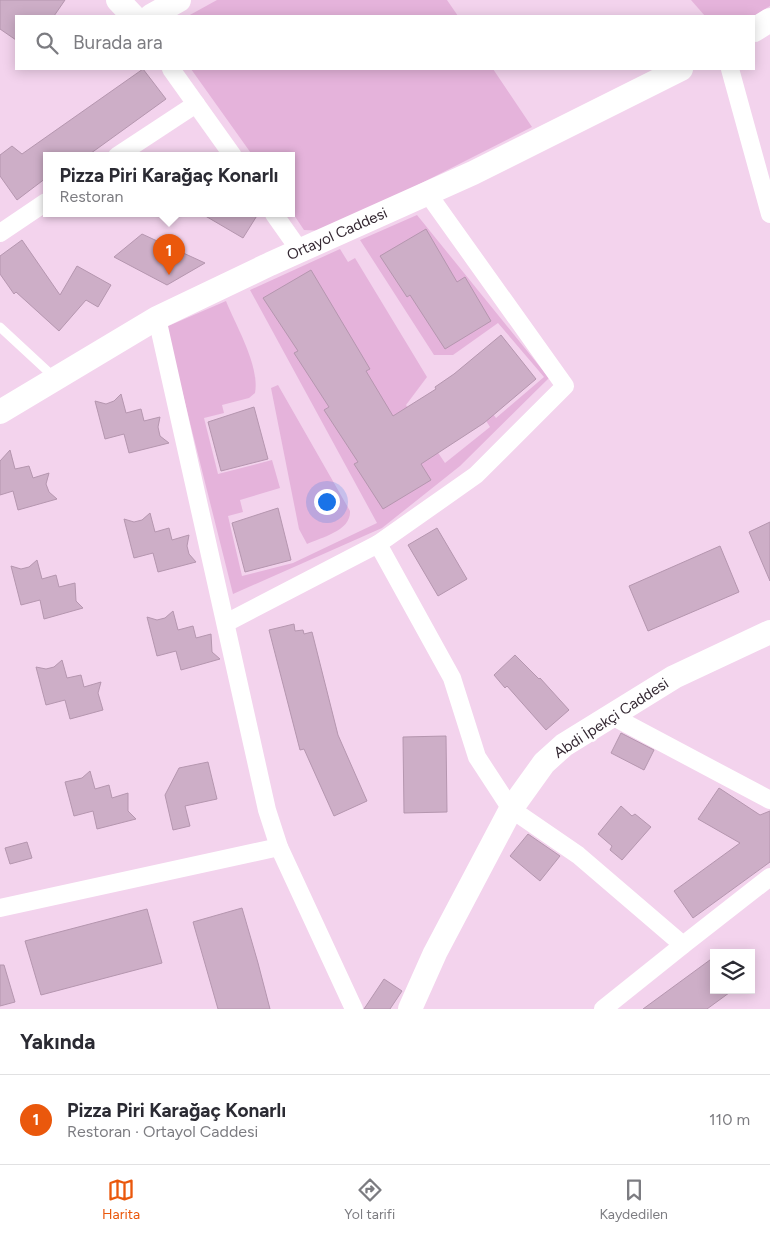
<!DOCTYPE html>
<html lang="tr">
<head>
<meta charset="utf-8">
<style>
  body { margin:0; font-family:Figtree,sans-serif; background:#f7f7f7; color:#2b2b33 }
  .controls { position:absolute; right:15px; bottom:15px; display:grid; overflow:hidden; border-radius:0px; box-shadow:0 2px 12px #0003 }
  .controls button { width:45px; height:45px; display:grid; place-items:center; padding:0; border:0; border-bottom:1px solid #e1e1e2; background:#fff; color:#2b2b33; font:25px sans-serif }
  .you { position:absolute; left:326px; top:501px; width:18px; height:18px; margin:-12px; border:4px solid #fff; border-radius:50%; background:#1a73e8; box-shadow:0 0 0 8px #1a73e833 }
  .badge { display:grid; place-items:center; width:32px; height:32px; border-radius:50%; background:#ea580c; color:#fff; font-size:16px; font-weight:700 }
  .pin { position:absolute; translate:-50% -41px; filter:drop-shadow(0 1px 2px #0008) }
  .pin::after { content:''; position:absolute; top:26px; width:18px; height:15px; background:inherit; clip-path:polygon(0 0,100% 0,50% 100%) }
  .popup { position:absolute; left:43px; top:152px; width:252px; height:65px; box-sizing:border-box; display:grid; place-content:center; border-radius:0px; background:#fff; filter:drop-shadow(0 1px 4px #0005); font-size:16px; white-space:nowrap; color:#7c7c81 }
  .popup b { font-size:19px; color:#2b2b33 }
  .popup::after { content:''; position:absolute; left:50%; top:100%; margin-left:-10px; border:10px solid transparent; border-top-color:#fff }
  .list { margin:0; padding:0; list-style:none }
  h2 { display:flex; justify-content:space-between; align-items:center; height:65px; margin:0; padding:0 20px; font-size:21px }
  h2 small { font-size:16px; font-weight:400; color:#7c7c81 }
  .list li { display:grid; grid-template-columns:32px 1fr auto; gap:15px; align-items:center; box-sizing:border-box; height:90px; padding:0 20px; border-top:1px solid #e1e1e2 }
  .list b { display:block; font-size:19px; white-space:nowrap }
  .list p { margin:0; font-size:16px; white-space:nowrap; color:#7c7c81 }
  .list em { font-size:16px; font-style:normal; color:#7c7c81 }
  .icon { flex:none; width:28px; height:28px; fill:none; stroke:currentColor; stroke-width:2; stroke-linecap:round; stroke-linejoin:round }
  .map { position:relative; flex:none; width:770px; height:1009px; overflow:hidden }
  .search { position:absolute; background:#fff; box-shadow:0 2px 12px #0003; left:15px; right:15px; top:15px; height:55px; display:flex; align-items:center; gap:12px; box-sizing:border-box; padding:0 18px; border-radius:0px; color:#7c7c81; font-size:19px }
  .sheet { height:155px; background:#fff }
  nav { display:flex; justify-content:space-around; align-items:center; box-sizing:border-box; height:70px; border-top:1px solid #e1e1e2; background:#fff; font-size:14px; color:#7c7c81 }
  nav a { display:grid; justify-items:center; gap:2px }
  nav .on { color:#ea580c }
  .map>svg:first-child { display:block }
  .green { fill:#e5b3db }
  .building { fill:#cdaec7; stroke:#b596af }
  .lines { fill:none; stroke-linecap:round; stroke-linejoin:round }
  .lane { stroke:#fff; stroke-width:9 }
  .street { stroke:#fff; stroke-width:18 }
  .secondary { stroke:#fff; stroke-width:24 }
  .labels { text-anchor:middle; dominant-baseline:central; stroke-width:5; stroke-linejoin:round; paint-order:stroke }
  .street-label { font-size:15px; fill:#352933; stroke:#fff }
</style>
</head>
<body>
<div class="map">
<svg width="770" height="1009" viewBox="0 0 770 1009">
  <rect width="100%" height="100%" fill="#f3d3ed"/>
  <g class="green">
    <polygon points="217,0 447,0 458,16 188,16"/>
    <polygon points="691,0 770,0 770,6 754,16 705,16"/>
    <polygon points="191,69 493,69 532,127 327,231 304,230 292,212 292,156 253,156"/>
    <path d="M417 215 549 378 460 466 382 528 233 594 166 327 226 301C236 326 260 366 255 393L249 398 222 405 224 413 204 418 218 474 272 460 280 488 240 500 243 512 228 516 242 576 293 563 377 523 250 290 340 249 348 262 355 258 427 377 406 405 445 463 490 427 457 375 461 370 496 418 544 377 498 323 453 355H434L360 240Z"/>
    <path d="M278 385 350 511C351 531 322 537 307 544L299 529 271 388Z"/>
  </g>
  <g class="building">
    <polygon points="0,0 65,0 54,16 16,16 16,40 0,29"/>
    <polygon points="143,69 166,99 87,156 46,156 46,178 17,200 0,176 0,155 12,146 22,154"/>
    <polygon points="202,214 258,214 243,238"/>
    <polygon points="426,229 457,282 465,277 491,321 445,349 410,295 407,297 380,256"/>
    <polygon points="142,234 205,263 167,285 114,257"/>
    <polygon points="22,240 60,295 77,266 111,285 98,307 86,300 59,331 16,292 14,294 0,274 0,256"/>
    <polygon points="311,270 370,369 366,371 393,416 436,389 435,387 454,374 501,335 536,379 484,423 421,464 431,480 383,509 354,464 358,462 324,410 329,407 294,353 298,351 263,298"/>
    <polygon points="121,394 126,413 141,409 144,421 160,417 158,427 160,436 169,443 129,453 124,434 105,439 95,401 106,404 114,401"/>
    <polygon points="254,407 268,459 221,471 208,422"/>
    <polygon points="10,450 15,469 29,466 33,478 49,473 46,484 49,492 57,499 18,510 13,491 0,495 0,461"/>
    <polygon points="278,508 291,560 245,572 232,523"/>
    <polygon points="150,513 155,532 169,528 172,540 189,535 187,546 189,554 196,562 158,572 153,553 134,558 124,519 134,522 142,520"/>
    <polygon points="770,522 770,581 749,532"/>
    <polygon points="437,528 467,579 438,596 408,545"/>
    <polygon points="720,546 739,592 648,631 629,586"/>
    <polygon points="37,560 42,579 56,575 59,587 75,583 76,601 83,608 44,619 40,600 21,605 11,566 21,569 29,567"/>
    <polygon points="173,611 178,630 193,626 196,638 211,634 212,652 220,659 181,670 176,651 157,656 147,617 157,620 165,618"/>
    <polygon points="294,624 295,631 303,630 304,634 312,632 338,735 367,801 334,816 304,749 300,750 269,630"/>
    <polygon points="515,655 539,679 540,678 569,710 546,730 507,686 505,688 494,675"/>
    <polygon points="62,660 67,678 81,675 84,687 101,682 98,693 103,710 70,719 65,700 46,705 36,667 46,669 54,667"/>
    <polygon points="621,733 654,750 644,770 611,753"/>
    <polygon points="446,736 447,812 404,813 403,737"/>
    <polygon points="208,762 217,799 185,806 190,826 173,830 165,795 179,768"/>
    <polygon points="90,771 95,789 109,785 112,798 128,793 128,811 136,819 97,829 93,811 74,816 65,782 82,778"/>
    <polygon points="719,788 760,815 770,811 770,862 693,918 674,891 740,843 698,819"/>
    <polygon points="621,806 632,816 635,814 651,827 622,860 610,850 612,846 598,834"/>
    <polygon points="528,834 560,856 540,881 510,856"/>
    <polygon points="27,842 32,858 10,864 5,848"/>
    <polygon points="242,908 258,963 270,1009 218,1009 193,922"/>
    <polygon points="147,909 162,963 41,995 25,941"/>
    <polygon points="714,957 714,990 733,990 707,1009 643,1009"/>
    <polygon points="0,965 4,965 15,1002 0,1006"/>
    <polygon points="384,979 402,991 390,1009 364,1009"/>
  </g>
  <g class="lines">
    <polyline class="lane" points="0,327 55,378"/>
    <g class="street">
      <polyline points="171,69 233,156"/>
      <polyline points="730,69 770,214"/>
      <polyline points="117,156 196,104"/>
      <polyline points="274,214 300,251"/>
      <polyline points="0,233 46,202"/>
      <polyline points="157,318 267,810 279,847 354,1009"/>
      <polyline points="378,544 476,475 565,386 428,194"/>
      <polyline points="226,623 378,544 452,678 477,757 511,809 578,855 683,945 770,877"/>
      <polyline points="610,715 770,800"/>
      <polyline points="0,908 279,847"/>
      <polyline points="603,1009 683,945"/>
    </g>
    <g class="secondary">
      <polyline points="118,0 133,16"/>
      <polyline points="151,16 179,0"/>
      <polyline points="754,30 770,20"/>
      <polyline points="0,412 157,318 270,264 473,173 681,69"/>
      <polyline points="410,1009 435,953 511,809 544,763 564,745 674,677 770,632"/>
    </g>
  </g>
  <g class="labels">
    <g class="street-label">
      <text transform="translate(337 234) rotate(-24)">Ortayol Caddesi</text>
      <text transform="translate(611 718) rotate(-33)">Abdi İpekçi Caddesi</text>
    </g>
  </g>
</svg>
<div class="controls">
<button><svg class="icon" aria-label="layers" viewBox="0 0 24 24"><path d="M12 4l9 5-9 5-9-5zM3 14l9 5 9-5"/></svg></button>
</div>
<div class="you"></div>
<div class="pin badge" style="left:169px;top:275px">1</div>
<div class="popup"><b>Pizza Piri Karağaç Konarlı</b>Restoran</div>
<div class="search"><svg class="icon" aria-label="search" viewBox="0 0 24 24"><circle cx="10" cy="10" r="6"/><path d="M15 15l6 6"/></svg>Burada ara</div>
</div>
<section class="sheet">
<h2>Yakında<small></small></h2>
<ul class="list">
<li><span class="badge">1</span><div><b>Pizza Piri Karağaç Konarlı</b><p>Restoran · Ortayol Caddesi</p></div><em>110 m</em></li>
</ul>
</section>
<nav>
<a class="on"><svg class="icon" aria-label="map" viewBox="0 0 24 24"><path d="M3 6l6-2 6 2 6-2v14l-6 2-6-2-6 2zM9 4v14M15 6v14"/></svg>Harita</a>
<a><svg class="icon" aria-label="directions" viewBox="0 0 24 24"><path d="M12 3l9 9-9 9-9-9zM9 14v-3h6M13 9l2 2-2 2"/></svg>Yol tarifi</a>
<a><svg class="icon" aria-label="saved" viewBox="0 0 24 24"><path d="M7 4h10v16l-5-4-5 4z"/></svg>Kaydedilen</a>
</nav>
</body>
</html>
